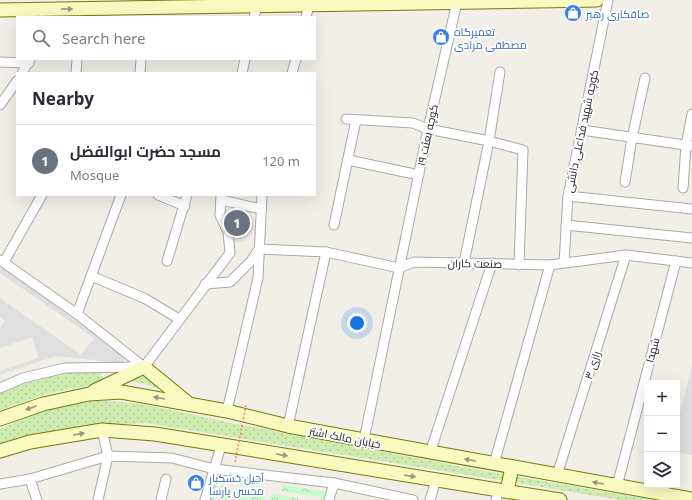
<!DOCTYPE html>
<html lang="en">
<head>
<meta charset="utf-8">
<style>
  body { margin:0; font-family:"Noto Sans",Cairo,sans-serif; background:#f2f2f3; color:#2b2b33 }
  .controls { position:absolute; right:12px; bottom:12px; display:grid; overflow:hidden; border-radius:0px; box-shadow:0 4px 16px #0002 }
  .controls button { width:36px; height:36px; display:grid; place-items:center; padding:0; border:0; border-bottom:1px solid #e1e1e2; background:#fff; color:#2b2b33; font:20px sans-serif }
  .you { position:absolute; left:357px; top:323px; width:14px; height:14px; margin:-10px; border:3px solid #fff; border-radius:50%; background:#1a73e8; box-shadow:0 0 0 6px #1a73e833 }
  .badge { display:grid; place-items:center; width:26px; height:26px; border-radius:50%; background:#d40003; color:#fff; font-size:13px; font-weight:700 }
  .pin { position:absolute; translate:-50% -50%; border:2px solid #fff; box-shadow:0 1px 4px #0006 }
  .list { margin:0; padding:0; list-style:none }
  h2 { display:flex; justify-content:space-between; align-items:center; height:52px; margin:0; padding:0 16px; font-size:17px }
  h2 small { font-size:13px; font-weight:400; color:#7c7c81 }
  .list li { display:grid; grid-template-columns:26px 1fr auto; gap:12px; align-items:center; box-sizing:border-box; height:72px; padding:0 16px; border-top:1px solid #e1e1e2 }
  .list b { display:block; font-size:15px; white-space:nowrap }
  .list p { margin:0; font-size:13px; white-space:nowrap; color:#7c7c81 }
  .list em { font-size:13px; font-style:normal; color:#7c7c81 }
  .icon { flex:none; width:22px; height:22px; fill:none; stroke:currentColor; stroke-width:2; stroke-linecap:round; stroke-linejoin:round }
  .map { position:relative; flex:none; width:692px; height:500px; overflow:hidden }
  .search { position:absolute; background:#fff; box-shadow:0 4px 16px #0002; left:16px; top:16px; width:300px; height:44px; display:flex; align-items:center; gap:10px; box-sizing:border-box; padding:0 14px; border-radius:0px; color:#7c7c81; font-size:15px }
  .panel { position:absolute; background:#fff; box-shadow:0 4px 16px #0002; left:16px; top:72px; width:300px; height:124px; border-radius:0px }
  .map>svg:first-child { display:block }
  .residential { fill:#e0dfdf }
  .grass { fill:url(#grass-dots) }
  .park { fill:url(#park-crowns) }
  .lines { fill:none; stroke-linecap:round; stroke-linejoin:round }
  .street-casing { stroke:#a9a9a9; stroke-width:11 }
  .secondary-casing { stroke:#727d05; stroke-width:15 }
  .street { stroke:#fff; stroke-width:9 }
  .secondary { stroke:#f8fabf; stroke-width:13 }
  .path-bridge { stroke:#fa7d71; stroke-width:1.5; stroke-dasharray:2 2; stroke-linecap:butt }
  .oneway { fill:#989978 }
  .labels { text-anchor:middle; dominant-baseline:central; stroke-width:3.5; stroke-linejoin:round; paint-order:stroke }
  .shop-label { font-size:11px; fill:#366cbe; stroke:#fff; text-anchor:start }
  .street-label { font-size:11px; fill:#222; stroke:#fff }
</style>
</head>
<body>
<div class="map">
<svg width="692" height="500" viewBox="0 0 692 500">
  <defs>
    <pattern id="grass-dots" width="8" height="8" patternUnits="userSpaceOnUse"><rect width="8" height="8" fill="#ceebb0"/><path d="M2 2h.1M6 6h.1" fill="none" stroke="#b1c997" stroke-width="1.8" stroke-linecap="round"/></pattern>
    <pattern id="park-crowns" width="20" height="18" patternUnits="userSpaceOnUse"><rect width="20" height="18" fill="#c8facb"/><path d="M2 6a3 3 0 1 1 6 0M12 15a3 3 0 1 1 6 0" fill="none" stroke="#acd6ae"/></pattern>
  </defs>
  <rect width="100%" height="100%" fill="#f2efe9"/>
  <g class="residential">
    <polygon points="4,268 125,357 123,363 56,356 0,375 0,371 38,358 33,337 0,348 0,328 5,321 0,317 0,298 81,355 94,338 0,273 0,269"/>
    <polygon points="692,366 692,455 677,452 677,424"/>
  </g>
  <g class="grass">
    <polygon points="63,372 100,373 105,382 46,394 0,410 0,391 27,380"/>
    <polygon points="141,373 159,388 127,380"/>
    <path d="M97 401C143 401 187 414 231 423 323 440 415 458 506 475L505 481 146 423 111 425 0 447V429L33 414 70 404Z"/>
    <polygon points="513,476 653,500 620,500 512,482"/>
  </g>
  <g class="park">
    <polygon points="217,474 260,482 260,487 219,481 213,500 209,500"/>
    <polygon points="222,485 231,488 231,500 219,500"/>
    <polygon points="283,485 327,492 325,500 320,500 320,497 281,491"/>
    <polygon points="237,487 266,493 264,500 237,500"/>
    <polygon points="272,494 301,499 301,500 270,500"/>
  </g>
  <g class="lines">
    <g class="street-casing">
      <g id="street">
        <polyline points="254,17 257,6"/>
        <polyline points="306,17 309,5"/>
        <polyline points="0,62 29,63"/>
        <polyline points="22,73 30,59"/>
        <polyline points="76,73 77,59"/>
        <polyline points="140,73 141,59"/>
        <polyline points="242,73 245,59"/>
        <polyline points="292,73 296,59"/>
        <polyline points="0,105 17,81"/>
        <polyline points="346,119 413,123 428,129 489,141 523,150 519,265"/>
        <polyline points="582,130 692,146"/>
        <polyline points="348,160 419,175"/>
        <polyline points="625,182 632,138 645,78"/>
        <polyline points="683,188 686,145 692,114"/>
        <polyline points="158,195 185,206"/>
        <polyline points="568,196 692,209"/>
        <polyline points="221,200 261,209"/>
        <polyline points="334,225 356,120"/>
        <polyline points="566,225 692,238"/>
        <polyline points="0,260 77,314 144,367"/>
        <polyline points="167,261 187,195"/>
        <polyline points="4,262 42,195"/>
        <polyline points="464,263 489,141 500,72"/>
        <polyline points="564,263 568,196 608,0"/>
        <polyline points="91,276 144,298 179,319"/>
        <polyline points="205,284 230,282 251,261 259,249 326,252 399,268 414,262 550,265 626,255 692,263"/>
        <polyline points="77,314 121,195"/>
        <polyline points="144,367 230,253 228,232 220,215 221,195"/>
        <polyline points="0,388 23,378 65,368 140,367"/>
        <polyline points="227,411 258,278 262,195"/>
        <polyline points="288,426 326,252"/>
        <polyline points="364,440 428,129 457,2"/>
        <polyline points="430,453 492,263"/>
        <polyline points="494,464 550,265"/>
        <polyline points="557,475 626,255"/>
        <polyline points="30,479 37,500"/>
        <polyline points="0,484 30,479 108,456 172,458 214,469 334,483 413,500"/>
        <polyline points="617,486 676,261"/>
        <polyline points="98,500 108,456 102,430"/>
        <polyline points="161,500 166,479"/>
        <polyline points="205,500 221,446"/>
        <polyline points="329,500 334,483"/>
        <polyline points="430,500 436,480"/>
        <polyline points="496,500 499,490"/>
      </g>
    </g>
    <g class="secondary-casing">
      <g id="secondary">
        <polyline points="0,10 597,0"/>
        <polyline points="94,391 144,367 188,403"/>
        <polyline points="0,419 43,404 89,394 121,392 227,411 288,426 364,440 692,499"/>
        <polyline points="0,451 30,442 102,430 155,434 560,500"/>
        <polyline points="507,491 512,467"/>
      </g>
    </g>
    <use href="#street" class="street"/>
    <use href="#secondary" class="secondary"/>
    <polyline class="path-bridge" points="235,462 246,405"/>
  </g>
  <defs><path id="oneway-solid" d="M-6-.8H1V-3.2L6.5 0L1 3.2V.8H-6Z"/></defs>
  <g class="oneway">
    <use href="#oneway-solid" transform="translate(67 9) rotate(-1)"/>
    <use href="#oneway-solid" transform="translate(159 398) rotate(-170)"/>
    <use href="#oneway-solid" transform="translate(31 408) rotate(161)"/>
    <use href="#oneway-solid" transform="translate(79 434) rotate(-9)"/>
    <use href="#oneway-solid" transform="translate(282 455) rotate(9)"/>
    <use href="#oneway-solid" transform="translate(470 460) rotate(-170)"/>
    <use href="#oneway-solid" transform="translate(410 476) rotate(9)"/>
    <use href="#oneway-solid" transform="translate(598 483) rotate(-170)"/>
  </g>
  <defs>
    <g id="shop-disc" transform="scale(0.9)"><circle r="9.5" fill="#3f7fe0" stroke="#fff"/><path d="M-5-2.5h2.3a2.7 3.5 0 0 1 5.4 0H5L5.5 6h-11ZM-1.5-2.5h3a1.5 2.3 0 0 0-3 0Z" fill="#fff"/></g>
  </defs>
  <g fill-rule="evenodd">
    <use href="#shop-disc" x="573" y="13"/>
    <use href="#shop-disc" x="441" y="37"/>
    <use href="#shop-disc" x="196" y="483"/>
  </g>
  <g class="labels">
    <g class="shop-label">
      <text x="586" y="13">صافکاری رهبر</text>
      <text x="454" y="31">تعمیرگاه<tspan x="454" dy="13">مصطفی مرادی</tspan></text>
      <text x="209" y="477">آجیل خشکبار<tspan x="209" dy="13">محسن پارسا</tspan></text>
    </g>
    <g class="street-label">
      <text transform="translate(581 131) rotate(-78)">کوچه شهید فداعلی دانشی</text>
      <text transform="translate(427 135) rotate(-78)">کوچه بعثت ۱۹</text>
      <text transform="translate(475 263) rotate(1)">صنعت کاران</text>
      <text transform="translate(652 350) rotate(-75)">شهدا</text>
      <text transform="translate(592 365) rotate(-72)">رازی ۳</text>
      <text transform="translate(345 437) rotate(11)">خیابان مالک اشتر</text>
    </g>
  </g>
</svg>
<div class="controls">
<button>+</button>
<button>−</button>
<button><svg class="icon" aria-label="layers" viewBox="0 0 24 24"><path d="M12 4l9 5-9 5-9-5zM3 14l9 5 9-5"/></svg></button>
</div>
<div class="you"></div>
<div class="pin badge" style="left:237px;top:223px;background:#6b7280">1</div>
<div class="search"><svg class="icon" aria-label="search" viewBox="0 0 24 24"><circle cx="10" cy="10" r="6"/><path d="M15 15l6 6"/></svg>Search here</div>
<section class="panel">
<h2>Nearby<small></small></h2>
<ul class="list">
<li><span class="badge" style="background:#6b7280">1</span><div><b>مسجد حضرت ابوالفضل</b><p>Mosque</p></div><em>120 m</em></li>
</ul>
</section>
</div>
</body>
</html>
